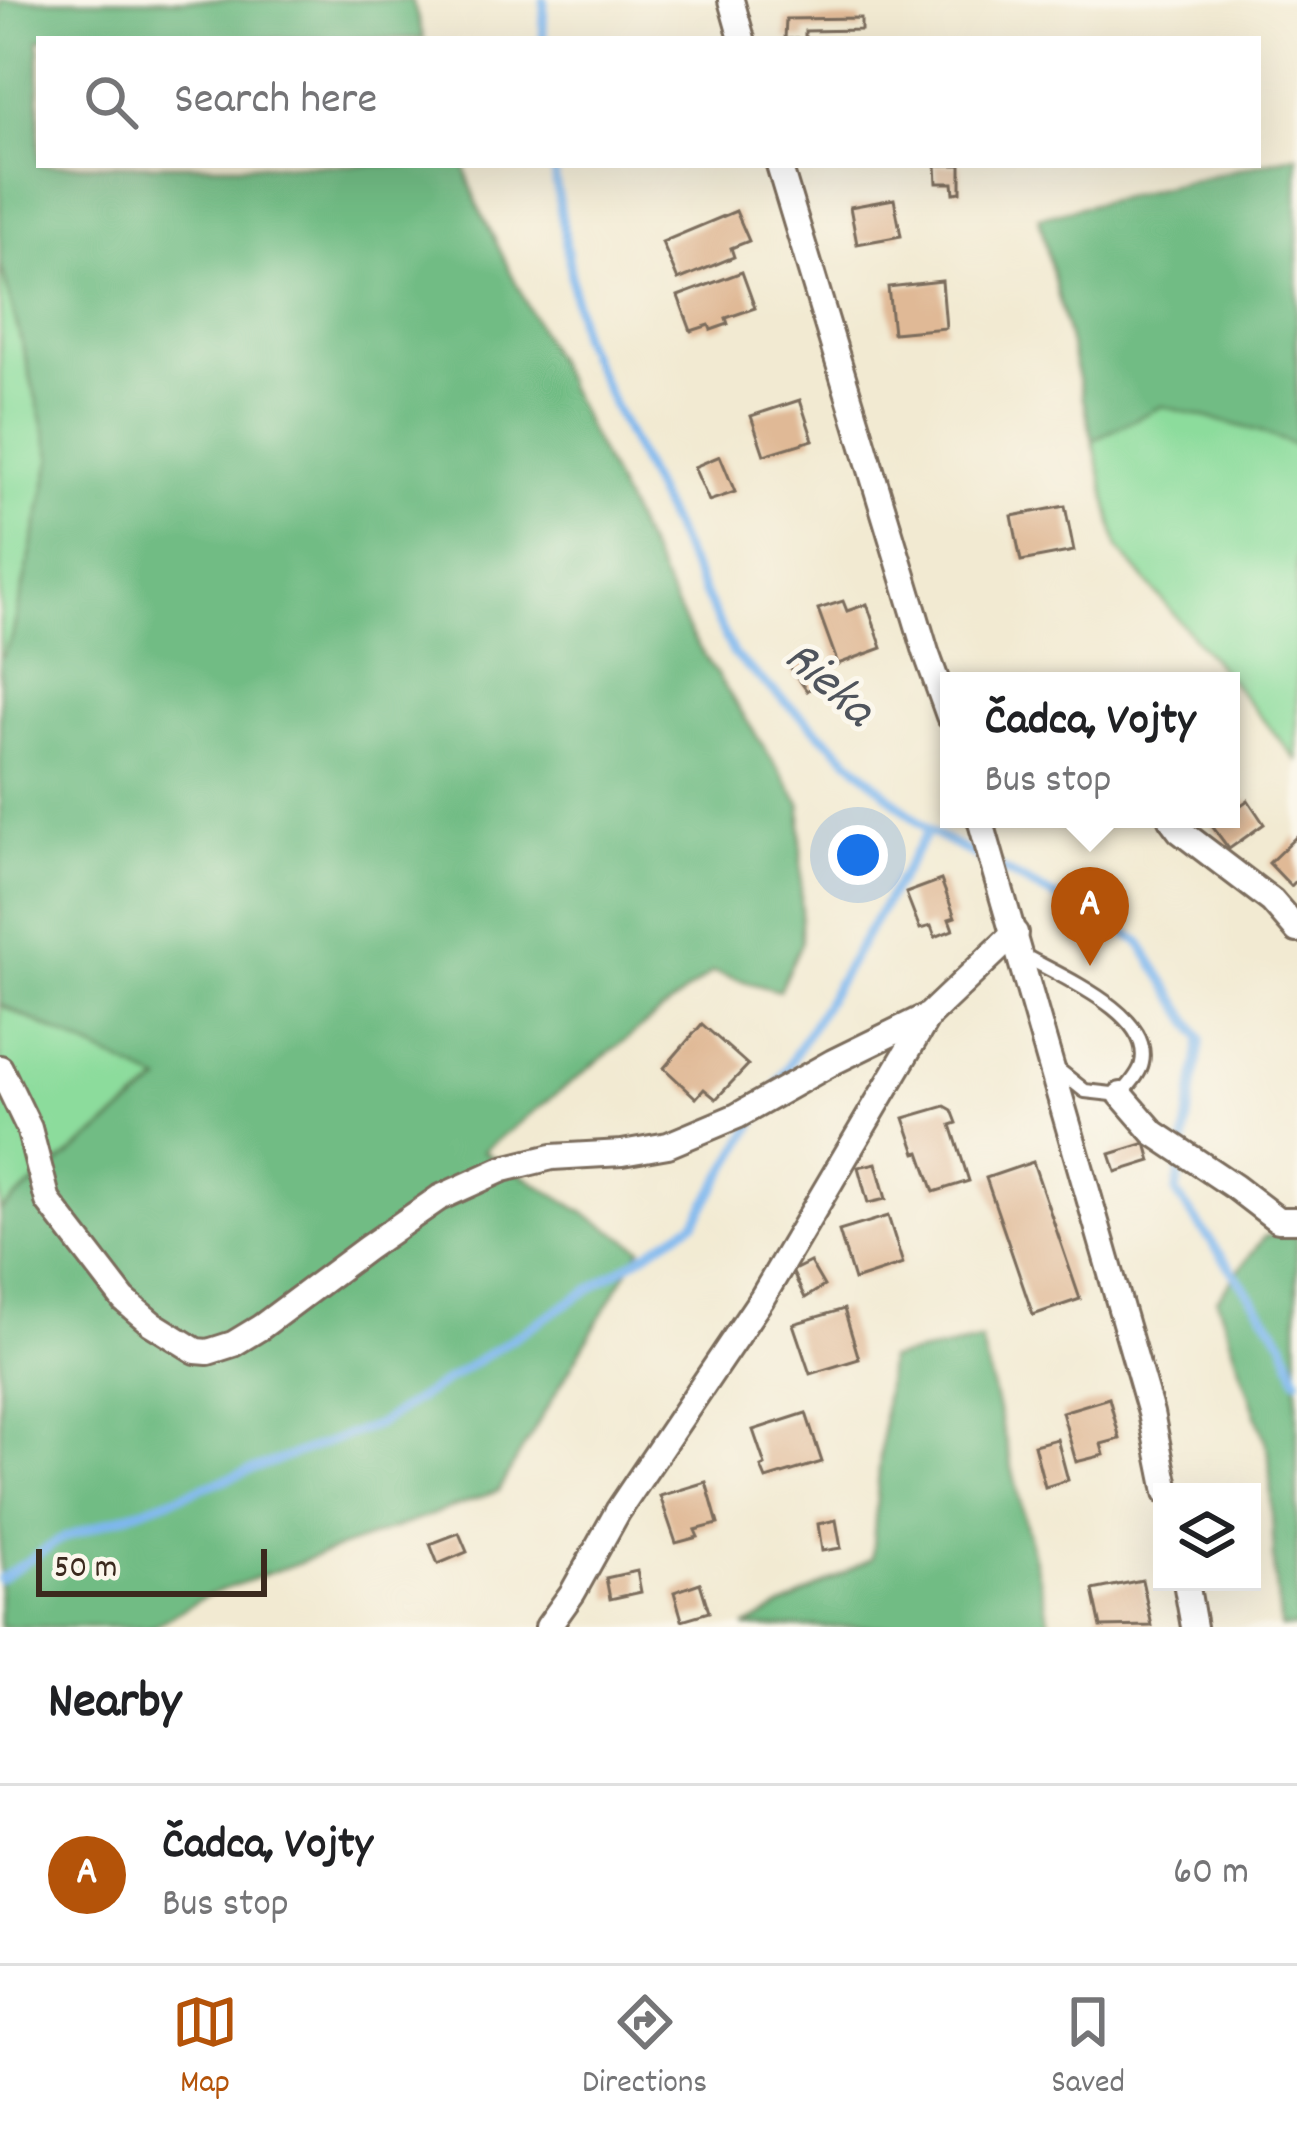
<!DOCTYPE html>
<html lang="en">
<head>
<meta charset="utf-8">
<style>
  body { margin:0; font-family:Dekko,sans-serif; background:#f2f2f2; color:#202124 }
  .controls { position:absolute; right:36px; bottom:36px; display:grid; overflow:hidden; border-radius:0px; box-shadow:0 12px 48px #0002 }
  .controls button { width:108px; height:108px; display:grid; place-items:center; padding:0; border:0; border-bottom:3px solid #e0e0e0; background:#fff; color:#202124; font:60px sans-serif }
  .scale { position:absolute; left:36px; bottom:30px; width:231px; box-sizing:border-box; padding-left:12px; border:6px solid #3b2a1e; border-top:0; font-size:33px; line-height:42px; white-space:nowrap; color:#3b2a1e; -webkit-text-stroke:9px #fbf7ec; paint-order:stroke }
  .you { position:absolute; left:858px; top:855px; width:42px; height:42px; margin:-30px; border:9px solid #fff; border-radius:50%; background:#1a73e8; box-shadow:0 0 0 18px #1a73e833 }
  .badge { display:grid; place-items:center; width:78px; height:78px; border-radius:50%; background:#b45309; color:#fff; font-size:39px; font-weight:700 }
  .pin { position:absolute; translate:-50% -99px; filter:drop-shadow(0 3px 6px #0008) }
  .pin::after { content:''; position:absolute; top:63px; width:42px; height:36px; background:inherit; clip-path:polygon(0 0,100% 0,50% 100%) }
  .popup { position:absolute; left:940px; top:672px; width:300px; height:156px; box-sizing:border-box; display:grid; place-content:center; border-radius:0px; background:#fff; filter:drop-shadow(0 3px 9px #0005); font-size:39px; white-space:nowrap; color:#757577 }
  .popup b { font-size:45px; color:#202124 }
  .popup::after { content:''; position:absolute; left:50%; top:100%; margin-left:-24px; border:24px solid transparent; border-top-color:#fff }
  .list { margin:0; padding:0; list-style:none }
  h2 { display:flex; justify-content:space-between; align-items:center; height:156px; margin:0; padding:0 48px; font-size:51px }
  h2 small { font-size:39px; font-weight:400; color:#757577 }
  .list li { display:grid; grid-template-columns:78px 1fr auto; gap:36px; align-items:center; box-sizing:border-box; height:180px; padding:0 48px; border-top:3px solid #e0e0e0 }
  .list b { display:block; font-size:45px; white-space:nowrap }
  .list p { margin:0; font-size:39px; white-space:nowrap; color:#757577 }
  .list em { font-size:39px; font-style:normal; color:#757577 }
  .icon { flex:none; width:66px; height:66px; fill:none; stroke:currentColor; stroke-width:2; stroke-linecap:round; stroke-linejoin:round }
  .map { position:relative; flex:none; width:1297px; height:1627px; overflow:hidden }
  .search { position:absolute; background:#fff; box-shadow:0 12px 48px #0002; left:36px; right:36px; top:36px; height:132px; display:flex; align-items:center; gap:30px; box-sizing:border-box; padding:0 42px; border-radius:0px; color:#757577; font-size:45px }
  .sheet { height:336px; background:#fff }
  nav { display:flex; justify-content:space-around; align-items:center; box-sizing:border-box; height:168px; border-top:3px solid #e0e0e0; background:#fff; font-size:33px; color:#757577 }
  nav a { display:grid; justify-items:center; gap:6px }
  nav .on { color:#b45309 }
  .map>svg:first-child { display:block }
  .green { fill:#8cdc9c; stroke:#64835d; stroke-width:3 }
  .forest { fill:#71bc84; stroke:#567351; stroke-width:3 }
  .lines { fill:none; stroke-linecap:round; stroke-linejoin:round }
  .stream { stroke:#7eb7ee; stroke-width:9 }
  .building { fill:#e0b996 }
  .lane-casing { stroke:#7b6d5d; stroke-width:18 }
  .street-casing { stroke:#7b6d5d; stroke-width:30 }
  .lane { stroke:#fff; stroke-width:12 }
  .street { stroke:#fff; stroke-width:24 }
  .labels { text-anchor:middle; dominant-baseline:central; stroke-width:10; stroke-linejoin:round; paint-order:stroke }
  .water-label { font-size:51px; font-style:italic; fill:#4f545c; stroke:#fbf7ec }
</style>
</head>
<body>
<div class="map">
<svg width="1297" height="1627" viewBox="0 0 1297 1627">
  <rect width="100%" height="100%" fill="#fbf7ec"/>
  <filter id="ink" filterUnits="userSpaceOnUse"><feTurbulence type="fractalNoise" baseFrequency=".00833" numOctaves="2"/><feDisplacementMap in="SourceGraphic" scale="24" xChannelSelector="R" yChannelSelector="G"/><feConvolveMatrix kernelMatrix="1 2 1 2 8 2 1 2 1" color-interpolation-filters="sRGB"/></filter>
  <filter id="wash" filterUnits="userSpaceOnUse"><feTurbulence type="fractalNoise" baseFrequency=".004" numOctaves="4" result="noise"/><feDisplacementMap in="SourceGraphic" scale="48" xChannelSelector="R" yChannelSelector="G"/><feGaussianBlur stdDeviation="2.7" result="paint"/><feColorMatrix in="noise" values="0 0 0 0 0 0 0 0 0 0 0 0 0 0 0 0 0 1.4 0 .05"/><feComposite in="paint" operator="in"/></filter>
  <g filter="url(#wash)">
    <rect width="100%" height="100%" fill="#f2ead2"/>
    <g class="green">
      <polygon points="0,261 52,457 12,637 0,660"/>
      <polygon points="1161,405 1259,431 1297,446 1297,760 1118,548 1093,441"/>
      <polygon points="0,1005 161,1081 0,1211"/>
    </g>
    <g class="forest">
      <polygon points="0,0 412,0 424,39 39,39 39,165 464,165 477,204 689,632 801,804 801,943 779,991 712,972 483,1151 641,1248 498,1491 208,1595 152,1627 0,1627 0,1211 161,1082 0,1004 0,660 12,637 52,458 0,261"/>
      <polygon points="1297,155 1297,446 1259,431 1162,406 1093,440 1039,217"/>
      <polygon points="1297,1235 1297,1627 1281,1627 1275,1577 1269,1453 1217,1299 1265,1236"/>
      <polygon points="981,1341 1051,1627 744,1627 872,1558 888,1359"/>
    </g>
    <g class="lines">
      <g class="stream">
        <polyline points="543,39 544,0"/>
        <polyline points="553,165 581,337 734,655 928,831 1139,941 1201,1039 1176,1193 1284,1342 1297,1379"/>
        <polyline points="778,1083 928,831"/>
        <polyline points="0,1579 61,1539 378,1424 695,1222 763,1108"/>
      </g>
    </g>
    <g id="blocks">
      <g class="building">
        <polygon points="861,18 861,30 805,31 805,39 785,39 786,19"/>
        <polygon points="936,165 961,165 961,192 954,193 953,183 937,183"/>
        <polygon points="894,199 901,236 857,244 850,207"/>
        <polygon points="736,211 749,241 731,248 734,257 678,280 662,242"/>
        <polygon points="742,272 755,308 726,318 728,324 711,330 709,325 691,331 678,296"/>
        <polygon points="942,281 946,328 893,333 888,287"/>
        <polygon points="800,400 813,440 764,455 751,416"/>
        <polygon points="720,456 735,492 709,501 694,467"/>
        <polygon points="1065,506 1074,551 1021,561 1012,516"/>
        <polygon points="843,601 847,611 867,604 882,648 838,664 818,609"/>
        <polygon points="803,655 821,681 807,691 788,664"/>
        <polygon points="1248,800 1264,824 1229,849 1212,826 1222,819 1231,819 1231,812"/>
        <polygon points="1297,836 1297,880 1291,886 1269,863"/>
        <polygon points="941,880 955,917 949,919 953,930 935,937 931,926 920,929 906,893"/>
        <polygon points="702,1024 748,1065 716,1099 704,1089 696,1098 664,1068"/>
        <polygon points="945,1106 952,1110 957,1123 951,1125 969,1181 934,1192 920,1152 916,1153 904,1118"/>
        <polygon points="1146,1143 1151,1161 1116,1172 1110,1154"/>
        <polygon points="1033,1162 1080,1299 1033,1315 986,1178"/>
        <polygon points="876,1163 886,1199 868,1203 858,1167"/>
        <polygon points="888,1216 903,1264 854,1280 839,1231"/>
        <polygon points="810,1262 824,1286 805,1298 792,1271"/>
        <polygon points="844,1309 859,1359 810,1374 793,1324"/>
        <polygon points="1109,1398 1120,1439 1101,1444 1104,1455 1076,1462 1062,1412"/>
        <polygon points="806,1413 822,1462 766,1479 761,1467 765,1465 753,1430"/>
        <polygon points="1057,1439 1068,1480 1045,1487 1034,1445"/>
        <polygon points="706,1482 718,1524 695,1530 698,1537 676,1543 660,1496"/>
        <polygon points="836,1520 841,1548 822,1551 818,1524"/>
        <polygon points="459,1533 467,1552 438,1564 430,1544"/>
        <polygon points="637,1571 641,1592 610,1599 606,1578"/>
        <polygon points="1142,1580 1152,1626 1101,1627 1093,1590"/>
        <polygon points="700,1583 709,1612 682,1620 674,1592"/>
      </g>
    </g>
  </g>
  <g filter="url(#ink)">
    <use href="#blocks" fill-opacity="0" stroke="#7b6d5d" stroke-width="3"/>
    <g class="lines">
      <g class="lane-casing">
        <path id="lane" d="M1021 954C1057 975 1153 1013 1142 1063 1140 1074 1128 1086 1121 1095L1085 1091 1056 1068"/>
      </g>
      <g class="street-casing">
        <g id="street">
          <polyline points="731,0 742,39"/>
          <polyline points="779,165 926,652 949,716"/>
          <polyline points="980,819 1151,1413 1167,1492"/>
          <polyline points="1171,819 1180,831 1272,901 1297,930"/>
          <polyline points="0,1068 29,1128 48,1201 124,1300 151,1323 196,1351 208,1352 233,1344 261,1327 367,1248 439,1198 503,1169 552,1157 622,1153 668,1145 737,1116 833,1062 929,1015 1015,933"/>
          <polyline points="1121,1095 1154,1133 1235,1187 1278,1220 1297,1220"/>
          <polyline points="1186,1582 1194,1627"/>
          <polyline points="548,1627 573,1592 618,1511 762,1298 927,1018"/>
        </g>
      </g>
      <use href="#lane" class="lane"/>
      <use href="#street" class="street"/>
    </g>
  </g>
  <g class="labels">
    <g class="water-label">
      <text transform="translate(827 686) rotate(42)">Rieka</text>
    </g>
  </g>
</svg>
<div class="controls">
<button><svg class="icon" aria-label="layers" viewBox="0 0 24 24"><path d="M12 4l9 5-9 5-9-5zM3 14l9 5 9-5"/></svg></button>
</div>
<div class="scale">50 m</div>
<div class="you"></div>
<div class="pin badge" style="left:1090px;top:966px">A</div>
<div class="popup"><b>Čadca, Vojty</b>Bus stop</div>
<div class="search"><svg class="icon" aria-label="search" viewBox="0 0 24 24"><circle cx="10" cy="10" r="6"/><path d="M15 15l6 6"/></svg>Search here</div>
</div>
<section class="sheet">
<h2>Nearby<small></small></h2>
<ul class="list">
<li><span class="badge">A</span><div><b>Čadca, Vojty</b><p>Bus stop</p></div><em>60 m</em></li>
</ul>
</section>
<nav>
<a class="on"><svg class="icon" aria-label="map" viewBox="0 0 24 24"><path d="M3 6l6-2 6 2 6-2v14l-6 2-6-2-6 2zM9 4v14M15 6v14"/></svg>Map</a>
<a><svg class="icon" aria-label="directions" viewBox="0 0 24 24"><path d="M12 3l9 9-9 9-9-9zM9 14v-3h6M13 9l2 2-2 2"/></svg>Directions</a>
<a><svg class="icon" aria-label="saved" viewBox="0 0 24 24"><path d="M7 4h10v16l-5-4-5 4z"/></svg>Saved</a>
</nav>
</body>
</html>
